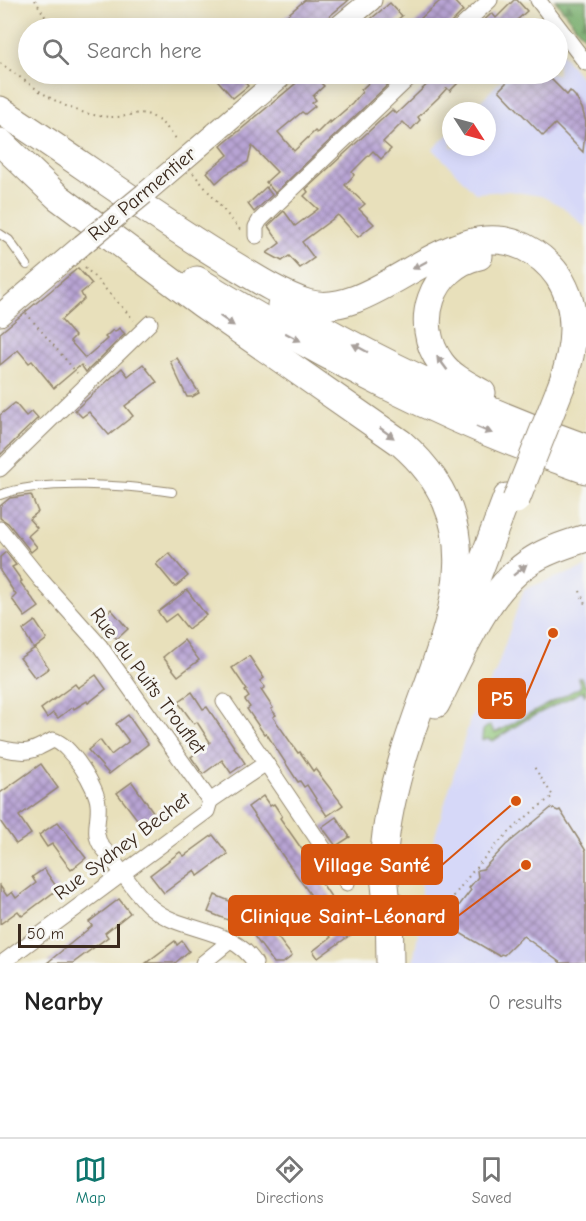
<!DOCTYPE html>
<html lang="en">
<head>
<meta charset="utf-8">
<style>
  body { margin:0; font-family:"Comic Neue",sans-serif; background:#f6f6f6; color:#222 }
  .compass { position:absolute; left:442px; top:102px; width:54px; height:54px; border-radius:50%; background:#fff; box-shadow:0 3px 15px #0003; rotate:126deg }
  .scale { position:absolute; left:18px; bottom:15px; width:102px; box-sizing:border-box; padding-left:6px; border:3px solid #3b2a1e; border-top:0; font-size:16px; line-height:21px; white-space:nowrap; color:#3b2a1e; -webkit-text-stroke:4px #f6f6f2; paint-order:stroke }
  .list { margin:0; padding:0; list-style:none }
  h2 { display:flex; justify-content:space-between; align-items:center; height:78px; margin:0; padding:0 24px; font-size:26px }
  h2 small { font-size:20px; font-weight:400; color:#767676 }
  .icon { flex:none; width:33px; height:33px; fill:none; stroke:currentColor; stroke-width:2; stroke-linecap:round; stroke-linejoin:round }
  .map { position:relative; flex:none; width:586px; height:963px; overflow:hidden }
  .search { position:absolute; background:#fff; box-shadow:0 3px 15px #0003; left:18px; right:18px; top:18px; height:66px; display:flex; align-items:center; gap:15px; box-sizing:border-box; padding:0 21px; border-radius:33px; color:#767676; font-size:22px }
  .sheet { height:174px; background:#fff }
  nav { display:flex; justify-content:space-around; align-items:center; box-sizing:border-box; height:84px; border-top:2px solid #e0e0e0; background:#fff; font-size:16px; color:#767676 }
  nav a { display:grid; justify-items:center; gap:3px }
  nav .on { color:#0f766e }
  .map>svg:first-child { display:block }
  .built { fill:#d6d8f8 }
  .grass { fill:url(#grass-tufts); stroke:#66784c; stroke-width:1.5 }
  .forest { fill:url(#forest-firs); stroke:#586a44; stroke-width:1.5 }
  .building { fill:url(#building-cross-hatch) }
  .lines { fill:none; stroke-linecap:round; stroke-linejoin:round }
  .lane-casing { stroke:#92856c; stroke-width:10 }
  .street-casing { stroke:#92856c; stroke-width:17 }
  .secondary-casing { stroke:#92856c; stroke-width:23 }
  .highway-casing { stroke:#92856c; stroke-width:29 }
  .path { stroke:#92856c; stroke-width:2; stroke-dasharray:1.5 4.5; stroke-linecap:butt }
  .lane { stroke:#fff; stroke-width:8 }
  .street { stroke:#fff; stroke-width:15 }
  .secondary { stroke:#fff; stroke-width:21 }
  .highway { stroke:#fff; stroke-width:27 }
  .secondary-bridge-casing { stroke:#92856c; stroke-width:23; stroke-linecap:butt }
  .highway-bridge-casing { stroke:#92856c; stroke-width:29; stroke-linecap:butt }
  .secondary-bridge { stroke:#fff; stroke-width:21 }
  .highway-bridge { stroke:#fff; stroke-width:27 }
  .oneway { fill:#a79f9a }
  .labels { text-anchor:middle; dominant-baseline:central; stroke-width:6; stroke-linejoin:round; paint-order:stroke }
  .street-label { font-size:20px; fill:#3b2a1e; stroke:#f6f6f2 }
  .leader { fill:none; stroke:#d7540e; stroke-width:2 }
  .callout-dot { fill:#d7540e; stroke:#f6f6f2; stroke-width:2 }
  .callout { fill:#d7540e; stroke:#d7540e; stroke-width:2 }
  .callout-label { font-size:21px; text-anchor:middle; font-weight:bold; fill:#fff }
</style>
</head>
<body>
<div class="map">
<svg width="586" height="963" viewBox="0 0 586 963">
  <defs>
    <pattern id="grass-tufts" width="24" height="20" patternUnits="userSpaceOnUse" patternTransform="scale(1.5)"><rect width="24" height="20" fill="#90c679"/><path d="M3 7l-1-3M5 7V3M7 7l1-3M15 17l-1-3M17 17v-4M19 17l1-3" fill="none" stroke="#77a163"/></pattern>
    <pattern id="forest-firs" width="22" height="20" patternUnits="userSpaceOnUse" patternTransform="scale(1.5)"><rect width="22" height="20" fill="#74ab69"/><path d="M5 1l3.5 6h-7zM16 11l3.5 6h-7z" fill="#608b56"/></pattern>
    <pattern id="building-cross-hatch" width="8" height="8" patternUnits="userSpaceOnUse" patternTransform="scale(1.5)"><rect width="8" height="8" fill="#b8a4d4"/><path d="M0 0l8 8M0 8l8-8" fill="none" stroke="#9786ab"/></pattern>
  </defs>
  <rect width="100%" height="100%" fill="#f6f6f2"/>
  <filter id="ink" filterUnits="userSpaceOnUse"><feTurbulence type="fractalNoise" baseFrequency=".0167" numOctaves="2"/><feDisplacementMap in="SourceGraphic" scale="12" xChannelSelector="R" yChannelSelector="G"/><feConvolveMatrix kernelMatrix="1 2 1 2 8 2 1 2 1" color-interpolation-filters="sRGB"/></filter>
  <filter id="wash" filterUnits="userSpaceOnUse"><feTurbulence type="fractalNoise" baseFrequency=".008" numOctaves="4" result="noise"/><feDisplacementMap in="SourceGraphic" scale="24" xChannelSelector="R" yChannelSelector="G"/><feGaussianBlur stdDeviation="1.35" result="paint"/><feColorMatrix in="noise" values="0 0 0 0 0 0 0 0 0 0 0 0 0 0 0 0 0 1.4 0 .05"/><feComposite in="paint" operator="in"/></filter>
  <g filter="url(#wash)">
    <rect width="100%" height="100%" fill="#e8e0bb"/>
    <g class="built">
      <polygon points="558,48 586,85 586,228 563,207 541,196 509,191 475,193 433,149 451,131 451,147 487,147 487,111 471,111 507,74 558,74"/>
      <polygon points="586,567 586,963 413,963 420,921 421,882 470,720 495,673 524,589"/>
    </g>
    <polygon class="grass" points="578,678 581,678 586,687 585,696 583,691 525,720 493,741 488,739 482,740 483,730 490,725 495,733 581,687"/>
    <polygon class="forest" points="555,0 586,0 586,39"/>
    <g id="blocks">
      <g class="building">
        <polygon points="305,0 349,0 315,28 304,28 299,22 292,28 272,28"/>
        <polygon points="446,0 453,0 463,11 446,28 410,28 440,1 444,2"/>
        <polygon points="514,0 517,0 527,11 517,20 520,23 515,28 476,28 492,13 496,18"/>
        <polygon points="390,3 402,16 387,28 360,28"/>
        <polygon points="212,74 238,74 248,86 233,98"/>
        <polygon points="307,74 322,74 317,79 324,86 313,96 316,100 312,103 315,106 305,114 302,112 278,132 294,151 315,131 317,133 329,121 330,123 352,104 362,92 361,90 378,74 399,74 275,193 266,182 277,172 252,146 248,162 226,174 216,183 207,172 228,155 221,146"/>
        <polygon points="444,74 453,74 460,81 450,91 447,88 438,98 418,117 420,120 411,130 403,122 383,142 391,149 381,159 373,151 352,172 354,175 345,185 365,204 359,209 374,224 358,237 338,215 302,242 314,258 300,268 289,256 282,261 267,253 280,243 268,226 284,211 295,226 318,209 304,196 308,192 306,189 392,110 396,114 436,76 439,79"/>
        <polygon points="515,74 546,74 567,95 570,91 575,96 582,108 586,122 583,152 555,124 543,136 499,90"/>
        <polygon points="266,187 272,195 254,212 248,204"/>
        <polygon points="78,268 92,284 81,293 84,299 61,320 75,336 70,341 85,358 107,339 105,337 113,330 115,332 119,328 125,334 86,372 81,365 54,388 32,361 29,363 18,350 0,365 0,333"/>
        <polygon points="177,358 199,393 192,397 187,397 170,361"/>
        <polygon points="143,364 157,382 125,406 133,416 109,435 89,412 82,417 75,410 122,368 128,376"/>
        <polygon points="15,403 26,416 32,411 38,418 0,455 0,415"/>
        <polygon points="31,495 38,512 29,519 37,528 28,536 37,547 31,552 8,523 0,518 0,506 10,498"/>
        <polygon points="6,552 16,565 12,567 22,581 20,582 39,607 25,617 12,599 16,595 0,571 0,557"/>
        <polygon points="169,553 188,576 175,587 156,564"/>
        <polygon points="187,590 206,615 188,629 176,614 165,622 158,612"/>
        <polygon points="111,609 128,629 117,639 100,619"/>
        <polygon points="35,621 47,639 34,649 23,630"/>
        <polygon points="184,640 199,660 178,676 163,657"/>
        <polygon points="35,648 49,668 35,678 20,658"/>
        <polygon points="249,656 264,678 260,681 265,687 261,690 273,708 271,709 276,715 273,717 298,753 300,752 313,771 315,769 343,805 327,816 307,785 304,787 300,781 298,782 266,733 264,734 247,709 250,707 245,700 249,697 245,691 247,690 232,668"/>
        <polygon points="96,675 106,689 88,703 87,701 74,709 73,707 58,718 53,713 47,718 41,709 75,684 78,688"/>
        <polygon points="192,692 203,709 207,707 245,763 231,773 222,760 203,774 191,757 210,742 197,722 194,724 178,702"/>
        <polygon points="128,715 148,744 109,774 88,750 100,740 111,755 128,742 128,740 116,724"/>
        <polygon points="41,764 58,788 19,816 31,834 16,844 0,821 0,793"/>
        <polygon points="132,782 154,813 140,823 117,793"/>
        <polygon points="263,796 270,806 274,804 282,816 280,818 315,868 313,870 348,922 346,923 353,933 318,958 313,951 331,937 319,920 323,917 308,895 310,894 248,807"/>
        <polygon points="551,808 558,811 560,810 586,851 586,963 561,963 523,936 504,955 501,954 499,956 445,924 471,890 469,888 478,877 477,870 483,869 506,845"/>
        <polygon points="336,817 350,837 336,846 322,827"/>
        <polygon points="58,822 86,858 71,870 52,844 47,847 39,835"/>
        <polygon points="213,835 228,854 198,876 195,870 164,893 150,875 180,852 184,856"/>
        <polygon points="44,869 58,889 22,916 18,911 0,924 0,886 7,896 12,892 16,898 36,883 32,877"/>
        <polygon points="215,895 249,909 264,930 269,926 292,956 283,963 274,963 248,928 208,912"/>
        <polygon points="119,899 130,913 105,933 108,937 73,963 47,963 92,926 89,922"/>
        <polygon points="175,941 177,945 182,941 189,951 175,963 146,963"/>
      </g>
    </g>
  </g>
  <g filter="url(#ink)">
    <use href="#blocks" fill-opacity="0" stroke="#92856c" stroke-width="1.5"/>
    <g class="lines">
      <g class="lane-casing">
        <g id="lane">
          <polyline points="0,234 9,240 27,265"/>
          <path d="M0 495C42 479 127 485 172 492"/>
        </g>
      </g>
      <g class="street-casing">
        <g id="street">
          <polyline points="538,0 586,63"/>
          <polyline points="460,28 490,0"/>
          <polyline points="256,236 256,227 260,220 413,74"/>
          <polyline points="0,469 150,323"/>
          <polyline points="0,529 41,580 100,646 210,801 207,811 2,963"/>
          <path d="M0 748C27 754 29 753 53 740 70 744 97 787 98 804 100 820 91 834 103 848 118 865 135 894 152 908 182 933 233 927 255 963"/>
          <polyline points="266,763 347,883"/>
          <polyline points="210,801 266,763 224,702"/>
          <polyline points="203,963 230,941"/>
        </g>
      </g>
      <g class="secondary-casing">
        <g id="secondary">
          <polyline points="337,28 371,0"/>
          <polyline points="144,194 284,74"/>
          <polyline points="0,315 82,245"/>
        </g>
      </g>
      <g class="highway-casing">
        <g id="highway">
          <path d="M0 110C74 158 144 210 219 256 246 272 278 294 307 303 375 323 449 211 524 247 538 254 549 263 558 276 580 309 575 348 562 384"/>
          <path d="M0 142 58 197 202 304 401 443C512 539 431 654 401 765 392 797 382 839 384 873 385 888 387 903 389 918"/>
          <path d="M479 256C431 266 412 324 441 363 451 377 468 385 482 393"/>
          <path d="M197 280C321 356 449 423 586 470"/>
          <path d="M281 305C378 362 480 410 586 448"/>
          <polyline points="464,611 507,497"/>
          <path d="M436 704C461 656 486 588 534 559 550 549 568 544 586 538"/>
          <polyline points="389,902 390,963"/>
        </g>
      </g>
      <g class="path">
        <polyline points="35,0 52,28"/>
        <path d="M0 63C25 80 50 102 79 111 90 115 103 117 115 117 131 117 139 108 155 118 164 123 171 133 178 141"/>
        <polyline points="193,173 241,231"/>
        <polyline points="85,267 134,320"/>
        <polyline points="26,313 77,373"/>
        <polyline points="580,591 586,607"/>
        <path d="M433 916 439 912H443C473 866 509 828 553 796L534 767"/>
      </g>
      <use href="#lane" class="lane"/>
      <use href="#street" class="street"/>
      <use href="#secondary" class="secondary"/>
      <use href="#highway" class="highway"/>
      <g class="secondary-bridge-casing">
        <polyline id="secondary-bridge" points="82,245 144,194"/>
      </g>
      <g class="highway-bridge-casing">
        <polyline id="highway-bridge" points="516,500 562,384"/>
      </g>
      <use href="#secondary-bridge" class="secondary-bridge"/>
      <use href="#highway-bridge" class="highway-bridge"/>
    </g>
    <defs><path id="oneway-solid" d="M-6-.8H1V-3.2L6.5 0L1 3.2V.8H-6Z" transform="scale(1.5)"/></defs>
    <g class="oneway">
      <use href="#oneway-solid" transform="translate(420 265) rotate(152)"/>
      <use href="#oneway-solid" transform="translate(227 321) rotate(35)"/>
      <use href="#oneway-solid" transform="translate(293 337) rotate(28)"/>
      <use href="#oneway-solid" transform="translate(360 348) rotate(-152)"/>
      <use href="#oneway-solid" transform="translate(442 363) rotate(-127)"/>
      <use href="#oneway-solid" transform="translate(484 430) rotate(23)"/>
      <use href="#oneway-solid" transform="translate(387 433) rotate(36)"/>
      <use href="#oneway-solid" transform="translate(520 570) rotate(-39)"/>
    </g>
  </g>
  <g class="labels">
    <g class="street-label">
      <text transform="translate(142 194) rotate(-40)">Rue Parmentier</text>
      <text transform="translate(148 681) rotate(53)">Rue du Puits Trouflet</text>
      <text transform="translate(122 846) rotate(-37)">Rue Sydney Bechet</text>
    </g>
  </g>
  <path class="leader" d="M553 633L525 699M516 801L442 865M526 865L458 916"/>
  <g class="callout-dot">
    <circle cx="553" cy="633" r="6"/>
    <circle cx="516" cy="801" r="6"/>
    <circle cx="526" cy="865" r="6"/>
  </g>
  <g class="callout">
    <rect x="479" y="679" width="46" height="39" rx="6"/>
    <rect x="302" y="845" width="140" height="39" rx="6"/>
    <rect x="229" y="896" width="229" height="39" rx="6"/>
  </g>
  <g class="callout-label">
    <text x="502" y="706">P5</text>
    <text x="372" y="872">Village Santé</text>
    <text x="343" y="923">Clinique Saint-Léonard</text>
  </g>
</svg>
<svg class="compass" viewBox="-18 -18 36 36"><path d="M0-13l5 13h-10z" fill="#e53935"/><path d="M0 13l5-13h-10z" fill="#767676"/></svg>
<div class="scale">50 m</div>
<div class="search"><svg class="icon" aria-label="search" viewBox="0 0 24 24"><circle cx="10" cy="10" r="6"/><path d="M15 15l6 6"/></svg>Search here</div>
</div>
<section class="sheet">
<h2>Nearby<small>0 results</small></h2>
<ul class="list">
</ul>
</section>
<nav>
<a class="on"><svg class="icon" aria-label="map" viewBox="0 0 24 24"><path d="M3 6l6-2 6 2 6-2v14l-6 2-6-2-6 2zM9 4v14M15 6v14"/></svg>Map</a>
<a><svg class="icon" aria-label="directions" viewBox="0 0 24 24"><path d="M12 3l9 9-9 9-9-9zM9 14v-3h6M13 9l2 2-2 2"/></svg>Directions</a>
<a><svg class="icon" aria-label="saved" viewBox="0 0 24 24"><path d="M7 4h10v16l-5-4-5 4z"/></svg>Saved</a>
</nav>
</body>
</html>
